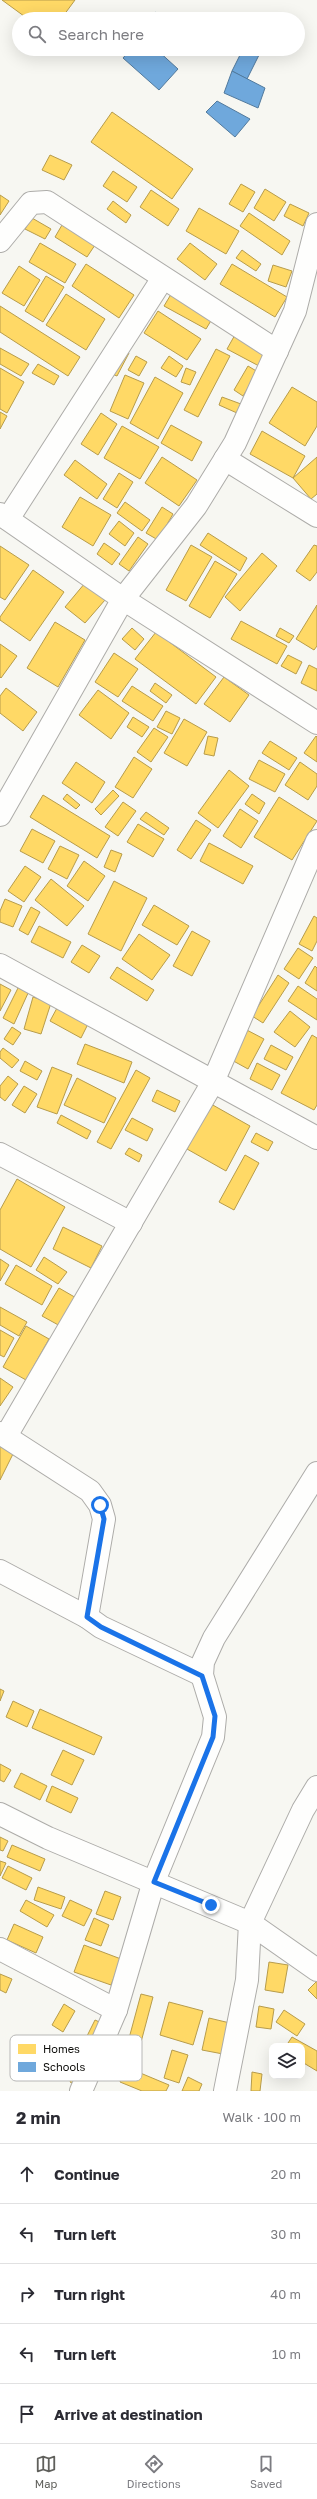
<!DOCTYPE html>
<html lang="en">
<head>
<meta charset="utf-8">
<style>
  body { margin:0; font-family:"Golos Text",sans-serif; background:#f2f2f3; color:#2b2b33 }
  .controls { position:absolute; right:12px; bottom:12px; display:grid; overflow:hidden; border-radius:8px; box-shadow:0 4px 16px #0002 }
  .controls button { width:36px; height:36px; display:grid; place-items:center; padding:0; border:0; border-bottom:1px solid #e1e1e2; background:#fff; color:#2b2b33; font:20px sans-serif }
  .stop { position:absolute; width:12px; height:12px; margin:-9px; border:3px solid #1a73e8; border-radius:50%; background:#fff }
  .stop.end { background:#1a73e8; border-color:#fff; box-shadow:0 1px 4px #0008 }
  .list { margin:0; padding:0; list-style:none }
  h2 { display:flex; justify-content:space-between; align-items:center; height:52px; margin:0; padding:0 16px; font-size:17px }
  h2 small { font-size:13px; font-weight:400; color:#7c7c81 }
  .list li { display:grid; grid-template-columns:26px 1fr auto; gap:12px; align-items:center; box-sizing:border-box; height:60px; padding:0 16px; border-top:1px solid #e1e1e2 }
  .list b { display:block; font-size:15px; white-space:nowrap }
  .list em { font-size:13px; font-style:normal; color:#7c7c81 }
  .icon { flex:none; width:22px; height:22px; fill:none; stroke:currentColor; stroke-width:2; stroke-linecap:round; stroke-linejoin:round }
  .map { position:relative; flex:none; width:317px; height:2091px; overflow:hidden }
  .search { position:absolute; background:#fff; box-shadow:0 4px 16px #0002; left:12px; right:12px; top:12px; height:44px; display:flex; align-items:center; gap:10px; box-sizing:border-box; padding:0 14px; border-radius:22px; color:#7c7c81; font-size:15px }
  .sheet { height:352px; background:#fff }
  nav { display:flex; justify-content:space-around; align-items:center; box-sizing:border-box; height:56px; border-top:1px solid #e1e1e2; background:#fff; font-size:11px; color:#7c7c81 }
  nav a { display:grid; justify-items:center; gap:2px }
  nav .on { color:#60605c }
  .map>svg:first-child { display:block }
  .homes { fill:#ffd966; stroke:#b79c4b }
  .schools { fill:#6fa8dc; stroke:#527a9d }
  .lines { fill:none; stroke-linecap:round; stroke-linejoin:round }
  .minor-casing { stroke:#adaca9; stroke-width:24 }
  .minor { stroke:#fefefd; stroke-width:22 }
  .route { stroke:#1a73e8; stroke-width:5 }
  .key { fill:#fff; stroke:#b7b7b6; stroke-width:1 }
  .key-label { font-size:11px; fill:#0e0e0b }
</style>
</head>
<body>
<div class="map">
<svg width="317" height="2091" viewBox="0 0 317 2091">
  <rect width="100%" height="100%" fill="#f7f7f2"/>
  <g class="homes">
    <polygon points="2,0 75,0 61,19 28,19"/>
    <polygon points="112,112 193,169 172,199 91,142"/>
    <polygon points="50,155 72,165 64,180 42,170"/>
    <polygon points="113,171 137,187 127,202 103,186"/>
    <polygon points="241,184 255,192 243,212 229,204"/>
    <polygon points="265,189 286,202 274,221 254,208"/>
    <polygon points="151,190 179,209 168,226 140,207"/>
    <polygon points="0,195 9,201 0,215"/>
    <polygon points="113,201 131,215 126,223 107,209"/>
    <polygon points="290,204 309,213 303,226 284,216"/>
    <polygon points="199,208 239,231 226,254 186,231"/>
    <polygon points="249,213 290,241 282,255 240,226"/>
    <polygon points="32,218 51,229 45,239 25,229"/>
    <polygon points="62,225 95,245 87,257 55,237"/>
    <polygon points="40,243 76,264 65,283 29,262"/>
    <polygon points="190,243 217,264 205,280 177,259"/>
    <polygon points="242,250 261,264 256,271 236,258"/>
    <polygon points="86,264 134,295 119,318 72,286"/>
    <polygon points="232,264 287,297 275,317 220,284"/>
    <polygon points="273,265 292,271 286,287 268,281"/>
    <polygon points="19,266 40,280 24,306 2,293"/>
    <polygon points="46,276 64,287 43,322 25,311"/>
    <polygon points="173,291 215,314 206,329 164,306"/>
    <polygon points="66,294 105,319 86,350 46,325"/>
    <polygon points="0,306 80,357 68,376 0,332"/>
    <polygon points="158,311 201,339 187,360 144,333"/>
    <polygon points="236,333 267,349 259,366 227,349"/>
    <polygon points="0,348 29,364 21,376 0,364"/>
    <polygon points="216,349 230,356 198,417 184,410"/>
    <polygon points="124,350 129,353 117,376 112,374"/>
    <polygon points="136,356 147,362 139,376 128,370"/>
    <polygon points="169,356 183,366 176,377 161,368"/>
    <polygon points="38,364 59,376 54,385 32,373"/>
    <polygon points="248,366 258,372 243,396 234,390"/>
    <polygon points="0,368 24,382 7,413 0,409"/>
    <polygon points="186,368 196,372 190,385 181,382"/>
    <polygon points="125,375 144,383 128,419 110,411"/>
    <polygon points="155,377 183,393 158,439 130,423"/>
    <polygon points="292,387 317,402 317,426 305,446 269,423"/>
    <polygon points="222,397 241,404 237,413 219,405"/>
    <polygon points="0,412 7,416 0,429"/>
    <polygon points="101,413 117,424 98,455 81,444"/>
    <polygon points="171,425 202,442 192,461 161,443"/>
    <polygon points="122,426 159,447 140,479 104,458"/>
    <polygon points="262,431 305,456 293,478 250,454"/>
    <polygon points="162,457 197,480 179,506 145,483"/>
    <polygon points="317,457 317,494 311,499 293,478"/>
    <polygon points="75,460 107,484 97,499 64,475"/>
    <polygon points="119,473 133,482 117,508 103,499"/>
    <polygon points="80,497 111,515 93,546 62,527"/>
    <polygon points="125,502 150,520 142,531 117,513"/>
    <polygon points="162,507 173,514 158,540 146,533"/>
    <polygon points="119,521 134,533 125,546 109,534"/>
    <polygon points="208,533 247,558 240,571 200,545"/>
    <polygon points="138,537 148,544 129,571 119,564"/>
    <polygon points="104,543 120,554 112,565 97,554"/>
    <polygon points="191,545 212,557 186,601 166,590"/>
    <polygon points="314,545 317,546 317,572 310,581 296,571"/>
    <polygon points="0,546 29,565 5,600 0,597"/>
    <polygon points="262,553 277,566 240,611 225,597"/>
    <polygon points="215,561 237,574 210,618 189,606"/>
    <polygon points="33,570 64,592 30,641 0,620 0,617"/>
    <polygon points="85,583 105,600 85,623 65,607"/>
    <polygon points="317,605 317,646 314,650 296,639"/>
    <polygon points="241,621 287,646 277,664 231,639"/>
    <polygon points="55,622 85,640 58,687 27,668"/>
    <polygon points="132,628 144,639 135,650 122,639"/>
    <polygon points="280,628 294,636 289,643 276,636"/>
    <polygon points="156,632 216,677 196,704 135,659"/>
    <polygon points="0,644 17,656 1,678 0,677"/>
    <polygon points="114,653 138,669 118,697 95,682"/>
    <polygon points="288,655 302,662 296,674 281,666"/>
    <polygon points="309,665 317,669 317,691 301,683"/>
    <polygon points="224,677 249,695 230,722 204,704"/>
    <polygon points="155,683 172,695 166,703 150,691"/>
    <polygon points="132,686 163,706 153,721 122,701"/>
    <polygon points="6,688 37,712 23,731 0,713 0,696"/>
    <polygon points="98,690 129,713 111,739 79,715"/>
    <polygon points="166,711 180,718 172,734 157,727"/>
    <polygon points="133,717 149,727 142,737 127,727"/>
    <polygon points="184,719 207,732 187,766 164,753"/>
    <polygon points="154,728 168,737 151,762 137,752"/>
    <polygon points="208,736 218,738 214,756 204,754"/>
    <polygon points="316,736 317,737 317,762 304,753"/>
    <polygon points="270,741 297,758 289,770 262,753"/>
    <polygon points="134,757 152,769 133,798 115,787"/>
    <polygon points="259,760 285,774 275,792 249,779"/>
    <polygon points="76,762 105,782 92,803 62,783"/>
    <polygon points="300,762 317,774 317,786 308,800 285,785"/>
    <polygon points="229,770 249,786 218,828 198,813"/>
    <polygon points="113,790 119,796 101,815 95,809"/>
    <polygon points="67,794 80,805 76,809 63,799"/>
    <polygon points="252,794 265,803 259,814 245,804"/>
    <polygon points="43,795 110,836 97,858 30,817"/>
    <polygon points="279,797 317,821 292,860 254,837"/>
    <polygon points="123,802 136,811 118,836 105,827"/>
    <polygon points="240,809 258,821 241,848 223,836"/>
    <polygon points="146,812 169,828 164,835 140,819"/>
    <polygon points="196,820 211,830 191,859 177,850"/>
    <polygon points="138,824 164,839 153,857 127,842"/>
    <polygon points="32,829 55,841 43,863 20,851"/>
    <polygon points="209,843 253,866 243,884 200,861"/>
    <polygon points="60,846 79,855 67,879 48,869"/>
    <polygon points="111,850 122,854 115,872 104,867"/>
    <polygon points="84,861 105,876 88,901 67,886"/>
    <polygon points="25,866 41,877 24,902 8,891"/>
    <polygon points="51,879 84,906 67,926 35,900"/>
    <polygon points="114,881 147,898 121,951 88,934"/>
    <polygon points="5,899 22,906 13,927 0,922 0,911"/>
    <polygon points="154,905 189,926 177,945 142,925"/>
    <polygon points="31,907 40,912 28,935 19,930"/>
    <polygon points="314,916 317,918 317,941 312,951 299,944"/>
    <polygon points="39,926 71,942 63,958 31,942"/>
    <polygon points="192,931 210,941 192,976 173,966"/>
    <polygon points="139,934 170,955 152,980 122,959"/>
    <polygon points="82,945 100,956 89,973 71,962"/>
    <polygon points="298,948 313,958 299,979 284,969"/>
    <polygon points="315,966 317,968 317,991 305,983"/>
    <polygon points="117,967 154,990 147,1001 110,978"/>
    <polygon points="278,975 289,983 263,1023 252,1016"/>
    <polygon points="0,984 11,990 0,1011"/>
    <polygon points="19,986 29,991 14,1024 3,1018"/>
    <polygon points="298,986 317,999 317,1020 288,1001"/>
    <polygon points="33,997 51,1003 41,1034 24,1029"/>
    <polygon points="57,1008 88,1024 81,1038 50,1021"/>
    <polygon points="290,1011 310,1027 295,1047 274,1032"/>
    <polygon points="12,1027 21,1033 13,1045 4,1039"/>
    <polygon points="243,1028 264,1039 248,1069 228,1058"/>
    <polygon points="312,1035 317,1038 317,1105 314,1110 281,1093"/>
    <polygon points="85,1044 132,1062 124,1083 77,1064"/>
    <polygon points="271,1045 293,1057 286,1070 264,1059"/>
    <polygon points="3,1048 19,1060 12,1068 0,1058 0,1052"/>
    <polygon points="25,1061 42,1071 37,1080 20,1071"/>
    <polygon points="257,1063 280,1075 272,1090 250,1079"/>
    <polygon points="52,1067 72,1075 57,1114 37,1107"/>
    <polygon points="136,1070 150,1078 111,1149 97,1142"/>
    <polygon points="8,1076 18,1084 5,1101 0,1097 0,1086"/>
    <polygon points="77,1078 116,1098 104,1123 64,1105"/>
    <polygon points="24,1086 37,1094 25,1113 12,1105"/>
    <polygon points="157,1090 180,1101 175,1112 152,1101"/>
    <polygon points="211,1104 250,1126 226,1171 187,1149"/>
    <polygon points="61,1115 91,1131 87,1139 57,1123"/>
    <polygon points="132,1118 153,1129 147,1141 125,1130"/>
    <polygon points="256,1133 273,1142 268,1151 251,1142"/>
    <polygon points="129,1148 142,1155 139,1162 125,1154"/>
    <polygon points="245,1155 259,1163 234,1210 219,1202"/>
    <polygon points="17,1179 65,1207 31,1267 0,1249 0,1210"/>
    <polygon points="63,1227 102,1246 91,1268 53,1249"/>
    <polygon points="44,1257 67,1272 58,1284 36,1270"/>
    <polygon points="0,1259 9,1265 0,1281"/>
    <polygon points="16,1265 52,1286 42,1305 5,1284"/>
    <polygon points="59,1288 78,1299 62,1327 42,1316"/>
    <polygon points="0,1307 27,1322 19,1336 0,1325"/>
    <polygon points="26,1326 49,1339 26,1380 3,1367"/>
    <polygon points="0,1330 14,1338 4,1357 0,1355"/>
    <polygon points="0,1378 13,1387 0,1406"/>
    <polygon points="0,1442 15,1450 0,1480"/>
    <polygon points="0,1689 4,1691 0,1701"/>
    <polygon points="13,1701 34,1711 27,1727 6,1717"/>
    <polygon points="40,1709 102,1737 94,1755 32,1728"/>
    <polygon points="63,1750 84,1760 72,1785 51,1775"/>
    <polygon points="0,1764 11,1770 4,1782 0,1780"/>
    <polygon points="21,1773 47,1786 40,1800 14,1787"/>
    <polygon points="52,1786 78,1798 71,1813 46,1801"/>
    <polygon points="0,1837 8,1841 3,1851 0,1850"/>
    <polygon points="12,1845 45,1859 40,1871 7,1857"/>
    <polygon points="0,1861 6,1863 0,1876"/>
    <polygon points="8,1866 32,1878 26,1890 2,1878"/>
    <polygon points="38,1887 65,1897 61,1909 34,1900"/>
    <polygon points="105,1891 121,1897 113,1920 96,1914"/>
    <polygon points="26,1900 54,1915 47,1927 20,1911"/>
    <polygon points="70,1900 92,1910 84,1926 62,1916"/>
    <polygon points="94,1918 109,1925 101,1946 85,1940"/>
    <polygon points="14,1924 43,1937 36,1953 7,1940"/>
    <polygon points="84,1945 121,1959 111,1985 74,1972"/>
    <polygon points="269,1962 288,1965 283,1993 265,1990"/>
    <polygon points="0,1974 12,1979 6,1993 0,1990"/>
    <polygon points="317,1981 317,1999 308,1990"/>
    <polygon points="141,1994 153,1997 140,2046 128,2042"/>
    <polygon points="169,2002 203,2011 193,2045 160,2035"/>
    <polygon points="64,2004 75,2011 63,2032 52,2025"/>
    <polygon points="259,2006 274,2009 271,2029 256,2027"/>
    <polygon points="284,2010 305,2024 297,2036 276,2022"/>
    <polygon points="209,2018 230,2023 223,2054 202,2050"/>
    <polygon points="95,2020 106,2025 92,2054 81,2048"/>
    <polygon points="292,2037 317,2051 317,2071 302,2062 302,2046 286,2046"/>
    <polygon points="172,2050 188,2055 179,2083 164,2078"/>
    <polygon points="85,2053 93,2058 78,2086 70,2082"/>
    <polygon points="126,2067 169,2085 166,2091 142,2091 120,2082"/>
    <polygon points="252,2072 262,2074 260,2091 251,2091"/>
    <polygon points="188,2077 202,2084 199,2091 182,2091"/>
  </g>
  <g class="schools">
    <polygon points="155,12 164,19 150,19"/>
    <polygon points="131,49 156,49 178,69 159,90 123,58"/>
    <polygon points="243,49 262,49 247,79 232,71"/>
    <polygon points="232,71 265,88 258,108 224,93"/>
    <polygon points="217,101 250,119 235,137 206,112"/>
  </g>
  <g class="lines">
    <g class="minor-casing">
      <g id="minor">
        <polyline points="0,241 31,203 47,202 277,351"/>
        <polyline points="225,459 317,516"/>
        <polyline points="0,514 123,599 317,723"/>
        <polyline points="8,519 163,278"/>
        <polyline points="0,815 123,599 196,506 235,443 295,311 317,224"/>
        <polyline points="0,965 317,1138"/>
        <polyline points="0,1154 131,1223"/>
        <polyline points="0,1433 90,1491 100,1505 104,1519 87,1617 101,1627 202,1675"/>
        <polyline points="6,1436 213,1082 317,841"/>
        <polyline points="0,1571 87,1617"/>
        <polyline points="0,1814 48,1838 250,1923 317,1970"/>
        <polyline points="0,1949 116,2010"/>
        <polyline points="81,2091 116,2010 154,1881 213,1737 215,1717 202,1675 203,1662 214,1638 317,1473"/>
        <polyline points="225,2091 247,1980 250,1923 303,1810 317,1787"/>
      </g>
    </g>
    <use href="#minor" class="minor"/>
  </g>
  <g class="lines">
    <polyline class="route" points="100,1505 104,1519 87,1617 101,1627 202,1676 215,1716 213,1737 154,1882 211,1905"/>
  </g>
  <rect x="10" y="2035" width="132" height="46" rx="6" class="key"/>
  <rect x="18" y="2044" width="18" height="10" fill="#ffd966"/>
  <rect x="18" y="2062" width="18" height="10" fill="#6fa8dc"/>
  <g class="key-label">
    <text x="43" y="2053">Homes</text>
    <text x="43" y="2071">Schools</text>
  </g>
</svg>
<div class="controls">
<button><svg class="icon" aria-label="layers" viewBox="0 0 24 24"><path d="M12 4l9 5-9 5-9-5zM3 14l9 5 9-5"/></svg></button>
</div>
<div class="stop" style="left:100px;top:1505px"></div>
<div class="stop end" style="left:211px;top:1905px"></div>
<div class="search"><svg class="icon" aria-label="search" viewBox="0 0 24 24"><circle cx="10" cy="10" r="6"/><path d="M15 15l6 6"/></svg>Search here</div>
</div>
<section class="sheet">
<h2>2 min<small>Walk · 100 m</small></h2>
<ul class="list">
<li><svg class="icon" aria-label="ahead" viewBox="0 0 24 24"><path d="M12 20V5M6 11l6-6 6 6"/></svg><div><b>Continue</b></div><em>20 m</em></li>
<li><svg class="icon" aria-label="left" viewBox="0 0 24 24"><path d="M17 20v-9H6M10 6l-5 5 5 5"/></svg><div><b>Turn left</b></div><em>30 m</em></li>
<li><svg class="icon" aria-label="right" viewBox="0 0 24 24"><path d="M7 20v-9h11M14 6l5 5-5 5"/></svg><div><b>Turn right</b></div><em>40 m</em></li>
<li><svg class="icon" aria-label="left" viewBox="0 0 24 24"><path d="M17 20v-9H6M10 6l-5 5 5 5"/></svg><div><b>Turn left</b></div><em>10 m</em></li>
<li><svg class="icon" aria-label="arrive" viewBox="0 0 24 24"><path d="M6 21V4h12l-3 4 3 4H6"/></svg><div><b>Arrive at destination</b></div></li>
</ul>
</section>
<nav>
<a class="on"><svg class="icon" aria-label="map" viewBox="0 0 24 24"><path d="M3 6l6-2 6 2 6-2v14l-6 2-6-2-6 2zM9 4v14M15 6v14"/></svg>Map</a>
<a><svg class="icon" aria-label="directions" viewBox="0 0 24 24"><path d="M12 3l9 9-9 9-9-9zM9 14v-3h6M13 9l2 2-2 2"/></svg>Directions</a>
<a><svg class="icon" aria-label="saved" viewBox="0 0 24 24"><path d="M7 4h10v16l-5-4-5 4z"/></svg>Saved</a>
</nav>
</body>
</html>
